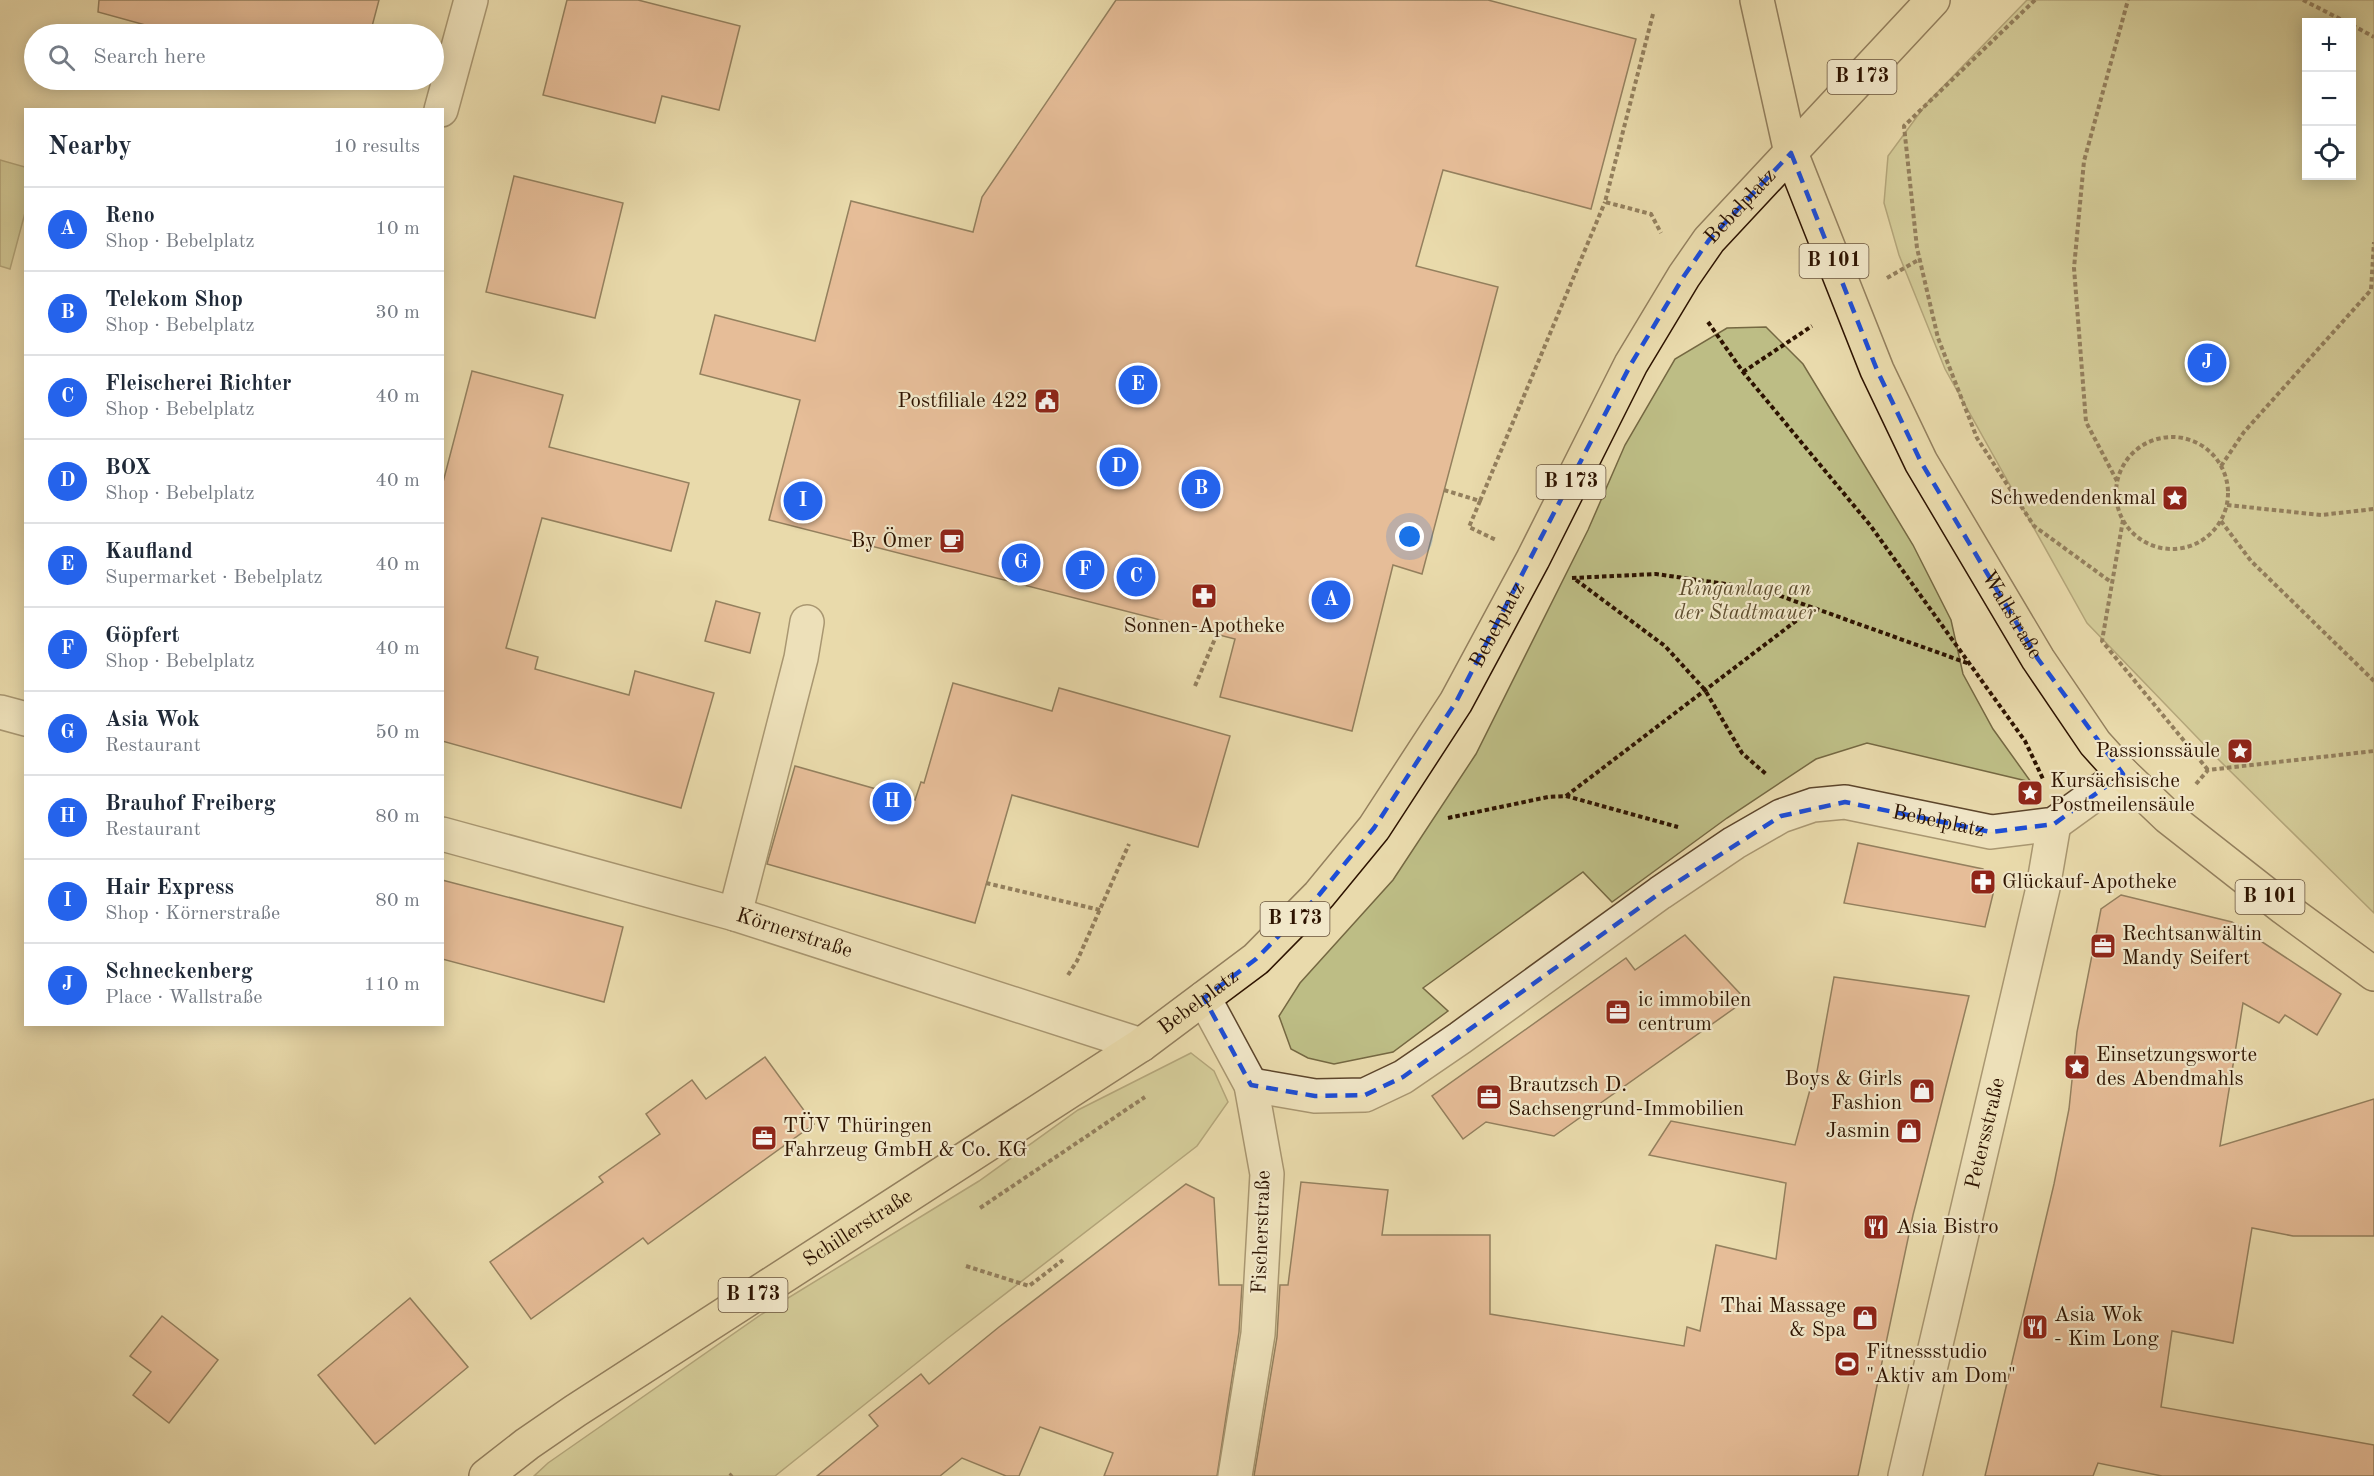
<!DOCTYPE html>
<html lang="en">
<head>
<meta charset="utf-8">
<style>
  body { margin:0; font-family:"Old Standard TT",serif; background:#f2f2f3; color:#1f2937 }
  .controls { position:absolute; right:18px; top:18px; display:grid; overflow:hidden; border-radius:0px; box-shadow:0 3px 15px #0003 }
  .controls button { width:54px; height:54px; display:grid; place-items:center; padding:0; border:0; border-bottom:2px solid #e0e1e3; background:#fff; color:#1f2937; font:30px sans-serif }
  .you { position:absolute; left:1410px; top:537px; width:21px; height:21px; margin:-15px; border:4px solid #fff; border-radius:50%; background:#1a73e8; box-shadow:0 0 0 9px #1a73e833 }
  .badge { display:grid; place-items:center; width:39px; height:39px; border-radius:50%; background:#2563eb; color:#fff; font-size:20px; font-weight:700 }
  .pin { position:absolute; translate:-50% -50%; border:3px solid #fff; box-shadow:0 2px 6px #0006 }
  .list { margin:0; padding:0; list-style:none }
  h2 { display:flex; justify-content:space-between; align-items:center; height:78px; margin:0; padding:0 24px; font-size:26px }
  h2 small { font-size:20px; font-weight:400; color:#747a83 }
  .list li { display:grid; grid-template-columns:39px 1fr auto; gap:18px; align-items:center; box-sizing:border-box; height:84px; padding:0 24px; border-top:2px solid #e0e1e3 }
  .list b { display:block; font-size:22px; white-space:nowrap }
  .list p { margin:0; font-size:20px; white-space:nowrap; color:#747a83 }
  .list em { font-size:20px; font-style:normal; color:#747a83 }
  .icon { flex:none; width:33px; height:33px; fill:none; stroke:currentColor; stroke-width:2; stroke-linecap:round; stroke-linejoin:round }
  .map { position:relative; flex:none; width:2374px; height:1476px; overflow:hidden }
  .search { position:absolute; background:#fff; box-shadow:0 3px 15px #0003; left:24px; top:24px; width:420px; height:66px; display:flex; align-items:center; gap:15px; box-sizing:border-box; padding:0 21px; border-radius:33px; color:#747a83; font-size:22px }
  .panel { position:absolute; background:#fff; box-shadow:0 3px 15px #0003; left:24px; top:108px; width:420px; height:918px; border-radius:0px }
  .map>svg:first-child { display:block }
  .green { fill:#bdbd85; stroke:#756842; stroke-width:1.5; fill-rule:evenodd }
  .building { fill:#e39a80; stroke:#2d1300; stroke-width:1.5 }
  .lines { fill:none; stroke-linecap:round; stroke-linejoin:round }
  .minor-casing { stroke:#5c452b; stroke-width:36 }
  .major-casing { stroke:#2d1300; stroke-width:36 }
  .path { stroke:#2d1300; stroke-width:4; stroke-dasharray:4.5 3; stroke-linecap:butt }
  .minor { stroke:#f1e7c9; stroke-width:33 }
  .major { stroke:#e9daac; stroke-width:33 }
  .marked { fill:none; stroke:#1d4ed8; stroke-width:4.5; stroke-dasharray:12 8; stroke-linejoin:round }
  .labels { text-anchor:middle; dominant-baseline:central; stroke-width:4.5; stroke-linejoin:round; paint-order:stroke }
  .shield { fill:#f1e7c9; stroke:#68533c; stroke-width:1.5 }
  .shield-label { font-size:20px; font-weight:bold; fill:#2d1300 }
  .street-label { font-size:21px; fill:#2d1300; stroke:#f1e7c9 }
  .poi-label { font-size:21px; fill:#2d1300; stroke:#f1e7c9; text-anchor:start }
  .park-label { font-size:21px; font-style:italic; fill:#5f4e2f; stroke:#f1e7c9 }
</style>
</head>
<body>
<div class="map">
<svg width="2374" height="1476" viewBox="0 0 2374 1476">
  <rect width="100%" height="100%" fill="#e9daac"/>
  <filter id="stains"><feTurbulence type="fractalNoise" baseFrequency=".00333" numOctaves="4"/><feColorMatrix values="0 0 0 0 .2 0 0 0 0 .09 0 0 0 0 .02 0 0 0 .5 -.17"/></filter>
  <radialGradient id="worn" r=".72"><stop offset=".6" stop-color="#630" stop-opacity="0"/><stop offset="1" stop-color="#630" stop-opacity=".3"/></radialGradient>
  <g class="green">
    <path d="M2027 0H2374V913L2219 760 2087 623 1945 369 1899 255 1884 203 1888 156 1927 103ZM2352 22V176H2306V22Z"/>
    <polygon points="0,160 25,167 25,213 10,269 0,266"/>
    <polygon points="1766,327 1803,364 1913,545 1951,620 1963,674 1993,729 2031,782 1867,743 1816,759 1727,818 1612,902 1583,872 1423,988 1448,1011 1393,1052 1334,1064 1308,1058 1291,1049 1279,1016 1300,983 1393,880 1476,754 1588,530 1625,445 1675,359 1727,328"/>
    <polygon points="1191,1053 1214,1071 1228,1102 1197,1146 948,1338 775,1476 534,1476 548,1463 762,1314 979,1181 1078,1110"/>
  </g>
  <g class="building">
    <polygon points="99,0 379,0 370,34 178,34 98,12"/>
    <polygon points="567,0 638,0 740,26 719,110 662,96 655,123 543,95"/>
    <polygon points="1116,0 1488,0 1636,39 1591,209 1443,170 1416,266 1498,287 1422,574 1393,565 1352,731 1220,697 1235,639 769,520 800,400 700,374 715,315 815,341 851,201 973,232 982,197"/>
    <polygon points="514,176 623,203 595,318 486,292"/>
    <polygon points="472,371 563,395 549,447 689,483 671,551 542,518 506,648 538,657 535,669 629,695 635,671 714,693 681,808 442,741 442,486"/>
    <polygon points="716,601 760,613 750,653 705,641"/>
    <polygon points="953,683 1052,711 1059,688 1230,736 1198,847 1012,795 975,923 767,864 795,766 915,800 921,782 924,783"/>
    <polygon points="1858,843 1983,869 1995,886 1985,927 1844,903"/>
    <polygon points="442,880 623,927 604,1002 442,959"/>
    <polygon points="2121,895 2232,922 2341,994 2317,1035 2285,1015 2279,1023 2243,1003 2220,1146 2374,1099 2374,1236 2293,1236 2252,1228 2233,1343 2172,1331 2161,1407 2374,1445 2374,1476 2162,1476 2098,1463 2093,1476 1985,1476 2054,1184 2069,1109 2077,1032 2101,909"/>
    <polygon points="1685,935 1746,1000 1554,1136 1486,1122 1463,1139 1432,1096 1626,958 1635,970"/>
    <polygon points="1834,977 1969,996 1913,1215 1858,1476 1254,1476 1277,1337 1280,1285 1288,1285 1301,1182 1388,1190 1382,1235 1490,1235 1490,1314 1684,1346 1687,1327 1700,1331 1716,1245 1776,1259 1786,1183 1649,1155 1671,1121 1795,1145 1814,1075 1816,1077"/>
    <polygon points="765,1057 814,1124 648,1244 643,1238 531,1319 490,1262 603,1182 599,1177 660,1134 646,1114 692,1080 706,1099"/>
    <polygon points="1186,1184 1214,1198 1219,1285 1242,1285 1239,1332 1217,1476 1104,1476 1113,1453 1040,1427 1019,1476 1006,1476 962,1458 940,1476 817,1476 878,1426 869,1415 921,1374 929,1384 999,1327"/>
    <polygon points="410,1298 468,1367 375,1444 318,1375"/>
    <polygon points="162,1316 218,1360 169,1423 133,1395 151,1372 130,1356"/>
  </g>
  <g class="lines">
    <g class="minor-casing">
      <g id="minor">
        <polyline points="441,110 471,0"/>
        <polyline points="0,712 26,719"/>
        <path id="s1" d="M442 834 735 914 1141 1045"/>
        <polyline points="735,914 801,658 807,622"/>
        <polyline points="1204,998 1251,1085 1267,1174 1258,1334 1235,1476"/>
        <path id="s2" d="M1251 1085 1315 1096 1365 1095 1403 1077 1460 1038 1660 893 1734 843 1781 816 1813 805 1845 802 1991 832 2054 824 2123 774"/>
        <path id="s3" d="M1905 1476 2043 888 2054 824"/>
      </g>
    </g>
    <g class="major-casing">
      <g id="major">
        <path id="s4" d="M1757 0 1791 153 1877 370 1921 462 2038 659 2095 743 2123 774 2168 817 2284 908 2374 974"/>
        <path id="s5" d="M486 1476 527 1444 575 1411 1141 1045 1256 959 1319 895 1374 828 1456 702 1533 559 1631 364 1684 276 1709 240 1933 0"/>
      </g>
    </g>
    <g class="path">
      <polyline points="2035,0 1904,126 1917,248 1938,338 1977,438 2034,526 2111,582"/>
      <polyline points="2303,0 2346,22"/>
      <polyline points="1653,14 1605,202 1651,214 1661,233"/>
      <polyline points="2352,25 2374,37"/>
      <polyline points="1887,278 1920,259"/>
      <polyline points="1708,322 1743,372 1870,525 2025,741 2043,779"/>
      <polyline points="1743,372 1812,326"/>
      <circle cx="2172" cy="493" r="56"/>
      <polyline points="2221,466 2244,432 2371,290 2374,242"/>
      <polyline points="2117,481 2086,422 2074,268 2084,161 2128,0"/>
      <polyline points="1444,490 1480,501 1469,527 1496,540"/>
      <polyline points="1480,501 1605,202"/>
      <polyline points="2227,505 2321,515 2374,509"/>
      <polyline points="2123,520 2102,641 2208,770"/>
      <polyline points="2221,521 2251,561 2374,681"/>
      <polyline points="1572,578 1656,574 1761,589 1970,664"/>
      <polyline points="1576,580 1665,646 1705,690 1742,753 1767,775"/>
      <polyline points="1195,686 1217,634"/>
      <polyline points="2196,784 2208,770 2374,751"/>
      <polyline points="1566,796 1813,608"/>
      <polyline points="1448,818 1548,797 1566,796 1678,827"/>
      <polyline points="986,883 1100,910"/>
      <polyline points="1068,975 1077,961 1129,844"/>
      <polyline points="980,1208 1145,1097"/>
      <polyline points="966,1266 1029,1286 1063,1260"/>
      <polyline points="730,1476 732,1474"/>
    </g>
    <use href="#minor" class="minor"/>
    <use href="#major" class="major"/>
  </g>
  <path d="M0 0H2374V1476H0ZM1791 153 1877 370 1921 462 2038 659 2123 774 2054 824 1991 832 1845 802 1781 816 1660 893 1403 1077 1365 1095 1315 1096 1251 1085 1204 998 1256 959 1319 895 1374 828 1456 702 1631 364 1684 276 1709 240Z" fill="#e9daac" fill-opacity=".55" fill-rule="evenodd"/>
  <path class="marked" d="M1791 153 1877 370 1921 462 2038 659 2123 774 2054 824 1991 832 1845 802 1781 816 1660 893 1403 1077 1365 1095 1315 1096 1251 1085 1204 998 1256 959 1319 895 1374 828 1456 702 1631 364 1684 276 1709 240Z"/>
  <defs>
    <g id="civic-square" transform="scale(1.35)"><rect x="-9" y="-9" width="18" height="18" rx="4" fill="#8f2418" stroke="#f1e7c9"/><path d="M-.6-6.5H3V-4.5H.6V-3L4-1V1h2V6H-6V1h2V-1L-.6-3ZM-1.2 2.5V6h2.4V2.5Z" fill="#fff"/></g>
    <g id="sight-square" transform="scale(1.35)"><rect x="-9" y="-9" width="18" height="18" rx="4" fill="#8f2418" stroke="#f1e7c9"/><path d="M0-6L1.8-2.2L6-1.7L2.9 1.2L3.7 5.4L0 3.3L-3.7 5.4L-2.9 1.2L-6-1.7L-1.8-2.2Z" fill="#fff"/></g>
    <g id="cafe-square" transform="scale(1.35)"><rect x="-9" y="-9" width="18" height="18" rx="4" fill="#8f2418" stroke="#f1e7c9"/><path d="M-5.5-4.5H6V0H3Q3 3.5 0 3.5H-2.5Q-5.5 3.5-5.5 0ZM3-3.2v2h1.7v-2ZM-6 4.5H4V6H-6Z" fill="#fff"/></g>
    <g id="pharmacy-square" transform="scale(1.35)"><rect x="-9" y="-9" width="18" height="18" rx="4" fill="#8f2418" stroke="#f1e7c9"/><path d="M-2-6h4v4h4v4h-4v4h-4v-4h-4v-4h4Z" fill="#fff"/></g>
    <g id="office-square" transform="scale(1.35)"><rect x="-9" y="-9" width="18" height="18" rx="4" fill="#8f2418" stroke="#f1e7c9"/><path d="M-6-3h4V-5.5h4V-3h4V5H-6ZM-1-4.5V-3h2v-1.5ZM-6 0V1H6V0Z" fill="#fff"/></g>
    <g id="shop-square" transform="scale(1.35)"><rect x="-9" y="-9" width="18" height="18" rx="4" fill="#8f2418" stroke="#f1e7c9"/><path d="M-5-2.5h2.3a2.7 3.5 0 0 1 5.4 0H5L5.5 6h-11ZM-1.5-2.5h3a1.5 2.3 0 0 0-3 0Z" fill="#fff"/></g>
    <g id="restaurant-square" transform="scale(1.35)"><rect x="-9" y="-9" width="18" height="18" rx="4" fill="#8f2418" stroke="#f1e7c9"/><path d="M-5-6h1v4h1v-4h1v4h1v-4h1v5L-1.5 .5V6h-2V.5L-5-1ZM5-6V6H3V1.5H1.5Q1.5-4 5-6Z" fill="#fff"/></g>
    <g id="stadium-square" transform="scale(1.35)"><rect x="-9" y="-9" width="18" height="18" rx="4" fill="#8f2418" stroke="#f1e7c9"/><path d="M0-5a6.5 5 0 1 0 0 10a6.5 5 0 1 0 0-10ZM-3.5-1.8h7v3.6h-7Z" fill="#fff"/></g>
  </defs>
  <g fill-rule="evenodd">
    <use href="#civic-square" x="1047" y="401"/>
    <use href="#sight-square" x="2175" y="498"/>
    <use href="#cafe-square" x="952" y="541"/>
    <use href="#pharmacy-square" x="1204" y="596"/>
    <use href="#sight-square" x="2240" y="751"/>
    <use href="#sight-square" x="2030" y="793"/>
    <use href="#pharmacy-square" x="1983" y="882"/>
    <use href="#office-square" x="2103" y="946"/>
    <use href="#office-square" x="1618" y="1012"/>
    <use href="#sight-square" x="2077" y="1067"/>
    <use href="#shop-square" x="1922" y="1091"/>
    <use href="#office-square" x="1489" y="1097"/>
    <use href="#shop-square" x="1909" y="1131"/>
    <use href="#office-square" x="764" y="1138"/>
    <use href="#restaurant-square" x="1876" y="1227"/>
    <use href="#shop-square" x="1865" y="1318"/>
    <use href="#restaurant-square" x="2035" y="1327"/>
    <use href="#stadium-square" x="1847" y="1364"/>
  </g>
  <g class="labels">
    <g class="shield">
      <rect x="1827.5" y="60" width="69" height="34" rx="4.5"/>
      <rect x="1799.5" y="244" width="69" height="34" rx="4.5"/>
      <rect x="1536.5" y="465" width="69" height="34" rx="4.5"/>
      <rect x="2235.5" y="880" width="69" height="34" rx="4.5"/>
      <rect x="1260.5" y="902" width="69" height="34" rx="4.5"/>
      <rect x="718.5" y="1278" width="69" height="34" rx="4.5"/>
    </g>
    <g class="shield-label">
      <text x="1862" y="77">B 173</text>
      <text x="1834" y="261">B 101</text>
      <text x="1571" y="482">B 173</text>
      <text x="2270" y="897">B 101</text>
      <text x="1295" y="919">B 173</text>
      <text x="753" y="1295">B 173</text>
    </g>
    <g class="street-label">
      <text stroke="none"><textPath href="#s5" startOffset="1828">Bebelplatz</textPath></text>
      <text stroke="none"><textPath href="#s4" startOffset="670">Wallstraße</textPath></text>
      <text stroke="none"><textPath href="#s5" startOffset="1342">Bebelplatz</textPath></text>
      <text stroke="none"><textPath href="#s2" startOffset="778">Bebelplatz</textPath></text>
      <text stroke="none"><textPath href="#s1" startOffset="366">Körnerstraße</textPath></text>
      <text stroke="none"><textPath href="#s5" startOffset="856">Bebelplatz</textPath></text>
      <text stroke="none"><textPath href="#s3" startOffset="352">Petersstraße</textPath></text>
      <text stroke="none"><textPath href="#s5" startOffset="447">Schillerstraße</textPath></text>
      <text transform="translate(1262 1232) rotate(-88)">Fischerstraße</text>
    </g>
    <g class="poi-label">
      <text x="1028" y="401" text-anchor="end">Postfiliale 422</text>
      <text x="2156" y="498" text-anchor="end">Schwedendenkmal</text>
      <text x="932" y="541" text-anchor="end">By Ömer</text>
      <text x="1204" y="626" text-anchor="middle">Sonnen-Apotheke</text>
      <text x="2220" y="751" text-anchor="end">Passionssäule</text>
      <text x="2050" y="781">Kursächsische<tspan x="2050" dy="24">Postmeilensäule</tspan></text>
      <text x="2002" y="882">Glückauf-Apotheke</text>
      <text x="2122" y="934">Rechtsanwältin<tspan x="2122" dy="24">Mandy Seifert</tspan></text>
      <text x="1638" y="1000">ic immobilen<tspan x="1638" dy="24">centrum</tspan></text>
      <text x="2096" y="1055">Einsetzungsworte<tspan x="2096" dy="24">des Abendmahls</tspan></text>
      <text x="1902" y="1079" text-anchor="end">Boys &amp; Girls<tspan x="1902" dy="24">Fashion</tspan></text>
      <text x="1508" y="1085">Brautzsch D.<tspan x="1508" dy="24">Sachsengrund-Immobilien</tspan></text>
      <text x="783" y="1126">TÜV Thüringen<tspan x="783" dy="24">Fahrzeug GmbH &amp; Co. KG</tspan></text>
      <text x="1890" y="1131" text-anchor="end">Jasmin</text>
      <text x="1896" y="1227">Asia Bistro</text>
      <text x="1846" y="1306" text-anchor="end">Thai Massage<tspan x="1846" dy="24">&amp; Spa</tspan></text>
      <text x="2054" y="1315">Asia Wok<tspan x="2054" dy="24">- Kim Long</tspan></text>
      <text x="1866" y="1352">Fitnessstudio<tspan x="1866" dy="24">"Aktiv am Dom"</tspan></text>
    </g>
    <g class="park-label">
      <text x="1745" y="589">Ringanlage an<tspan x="1745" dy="24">der Stadtmauer</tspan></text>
    </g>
  </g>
  <rect width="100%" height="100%" filter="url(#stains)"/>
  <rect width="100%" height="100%" fill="url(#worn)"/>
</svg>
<div class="controls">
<button>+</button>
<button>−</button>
<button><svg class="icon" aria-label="locate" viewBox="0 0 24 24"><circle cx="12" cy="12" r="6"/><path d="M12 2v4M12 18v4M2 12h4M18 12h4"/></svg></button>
</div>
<div class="you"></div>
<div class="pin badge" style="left:1331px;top:600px">A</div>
<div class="pin badge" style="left:1201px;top:489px">B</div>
<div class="pin badge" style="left:1136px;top:577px">C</div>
<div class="pin badge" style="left:1119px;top:467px">D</div>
<div class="pin badge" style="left:1138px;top:385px">E</div>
<div class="pin badge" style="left:1085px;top:570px">F</div>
<div class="pin badge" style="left:1021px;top:563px">G</div>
<div class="pin badge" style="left:892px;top:802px">H</div>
<div class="pin badge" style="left:803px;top:501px">I</div>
<div class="pin badge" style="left:2207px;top:363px">J</div>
<div class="search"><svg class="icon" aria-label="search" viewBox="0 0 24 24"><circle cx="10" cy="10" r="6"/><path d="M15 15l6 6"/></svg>Search here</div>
<section class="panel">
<h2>Nearby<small>10 results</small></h2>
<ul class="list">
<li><span class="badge">A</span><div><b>Reno</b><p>Shop · Bebelplatz</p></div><em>10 m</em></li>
<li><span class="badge">B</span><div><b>Telekom Shop</b><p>Shop · Bebelplatz</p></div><em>30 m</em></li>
<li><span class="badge">C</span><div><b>Fleischerei Richter</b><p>Shop · Bebelplatz</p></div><em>40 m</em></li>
<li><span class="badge">D</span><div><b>BOX</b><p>Shop · Bebelplatz</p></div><em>40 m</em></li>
<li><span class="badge">E</span><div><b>Kaufland</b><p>Supermarket · Bebelplatz</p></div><em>40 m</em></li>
<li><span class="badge">F</span><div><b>Göpfert</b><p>Shop · Bebelplatz</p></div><em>40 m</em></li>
<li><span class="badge">G</span><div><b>Asia Wok</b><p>Restaurant</p></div><em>50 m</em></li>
<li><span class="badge">H</span><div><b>Brauhof Freiberg</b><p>Restaurant</p></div><em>80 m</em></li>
<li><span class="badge">I</span><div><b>Hair Express</b><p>Shop · Körnerstraße</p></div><em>80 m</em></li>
<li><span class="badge">J</span><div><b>Schneckenberg</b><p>Place · Wallstraße</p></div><em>110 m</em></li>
</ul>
</section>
</div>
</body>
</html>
